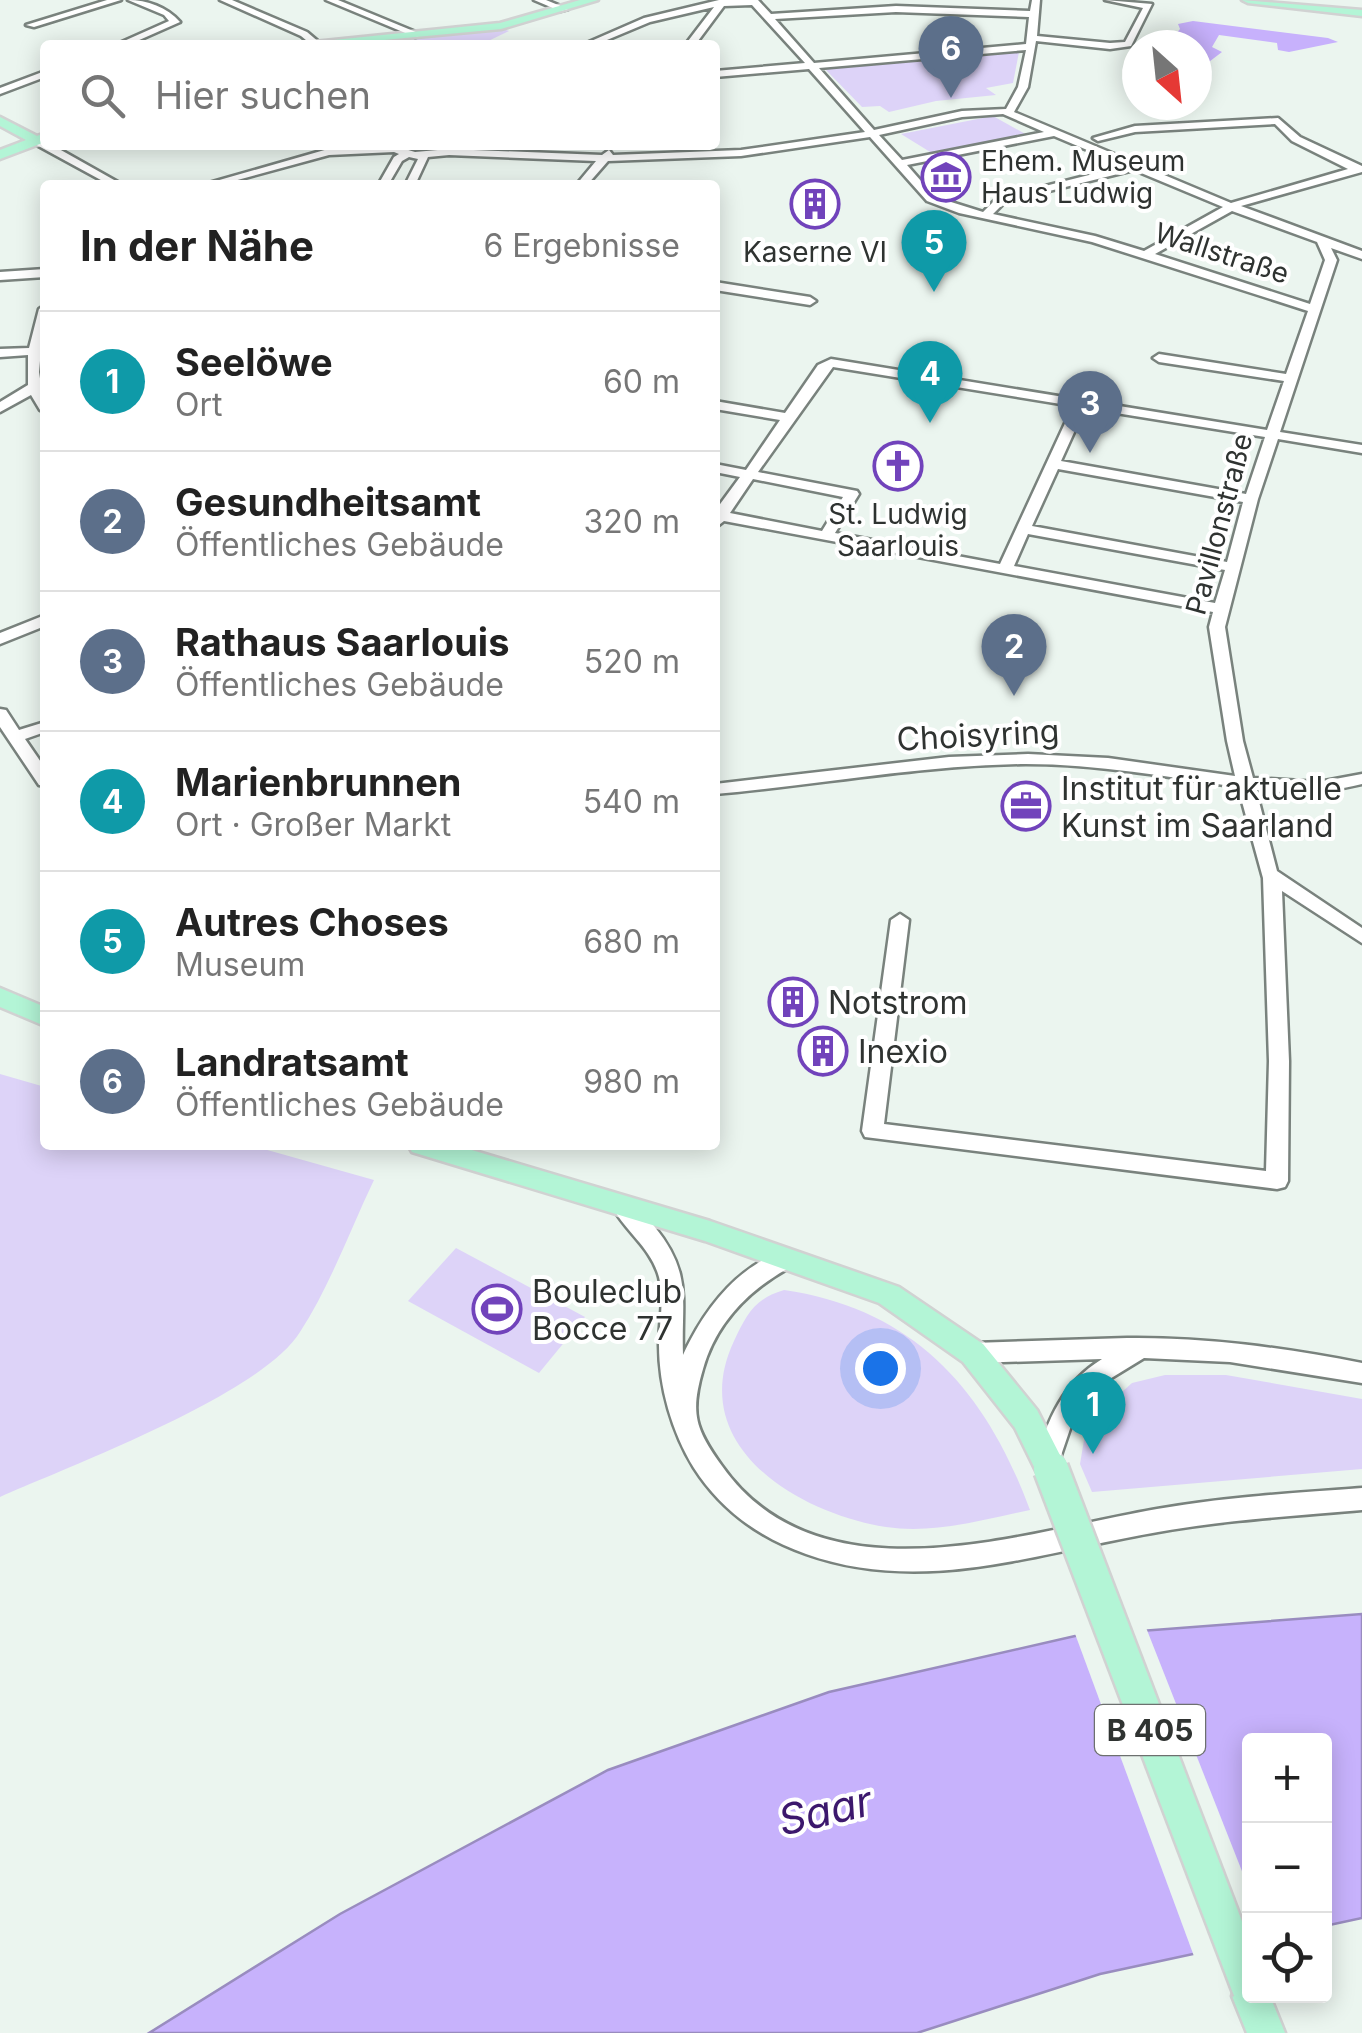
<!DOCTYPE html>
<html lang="de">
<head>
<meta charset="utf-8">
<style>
  body { margin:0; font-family:Inter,sans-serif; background:#f2f2f2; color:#222 }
  .controls { position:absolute; right:30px; bottom:30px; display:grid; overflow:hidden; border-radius:10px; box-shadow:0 5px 25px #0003 }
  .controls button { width:90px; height:90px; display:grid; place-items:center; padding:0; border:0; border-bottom:2px solid #e0e0e0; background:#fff; color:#222; font:50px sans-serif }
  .compass { position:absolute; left:1122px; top:30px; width:90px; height:90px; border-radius:50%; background:#fff; box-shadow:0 5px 25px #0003; rotate:153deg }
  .you { position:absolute; left:880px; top:1368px; width:35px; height:35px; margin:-25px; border:8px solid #fff; border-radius:50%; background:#1a73e8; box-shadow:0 0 0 15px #1a73e833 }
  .badge { display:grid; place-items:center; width:65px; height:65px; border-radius:50%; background:#0b8043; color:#fff; font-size:32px; font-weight:700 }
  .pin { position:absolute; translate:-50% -82px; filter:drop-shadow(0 2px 5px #0008) }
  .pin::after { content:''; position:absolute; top:52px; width:35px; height:30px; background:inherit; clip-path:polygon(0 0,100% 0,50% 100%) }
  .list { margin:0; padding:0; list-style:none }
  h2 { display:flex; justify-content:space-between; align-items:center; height:130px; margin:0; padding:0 40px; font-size:42px }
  h2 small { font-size:32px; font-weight:400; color:#767676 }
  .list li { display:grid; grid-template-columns:65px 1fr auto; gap:30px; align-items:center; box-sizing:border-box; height:140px; padding:0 40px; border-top:2px solid #e0e0e0 }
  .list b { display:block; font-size:38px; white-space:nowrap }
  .list p { margin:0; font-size:32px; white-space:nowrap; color:#767676 }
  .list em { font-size:32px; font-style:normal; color:#767676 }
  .icon { flex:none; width:55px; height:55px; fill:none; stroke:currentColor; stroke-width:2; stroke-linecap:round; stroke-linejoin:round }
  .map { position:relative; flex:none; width:1362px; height:2033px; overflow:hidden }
  .search { position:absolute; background:#fff; box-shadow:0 5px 25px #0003; left:40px; top:40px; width:680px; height:110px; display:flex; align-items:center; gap:25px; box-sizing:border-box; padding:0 35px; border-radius:10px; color:#767676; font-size:38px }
  .panel { position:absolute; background:#fff; box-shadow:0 5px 25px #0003; left:40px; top:180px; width:680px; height:970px; border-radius:10px }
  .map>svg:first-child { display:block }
  .green { fill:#ddd3f8 }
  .forest { fill:#c7b1fc }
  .water { fill:#c7b2fc; stroke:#998cbf; stroke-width:2.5 }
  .pier { fill:#ebf5ef }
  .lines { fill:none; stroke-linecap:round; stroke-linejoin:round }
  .minor-casing { stroke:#79827d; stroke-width:5 }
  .major-casing { stroke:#d1d2d2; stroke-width:5 }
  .minor { fill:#fff; fill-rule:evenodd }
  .major { fill:#b3f5d6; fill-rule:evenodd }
  .major-bridge-casing { stroke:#d1d2d2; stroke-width:39; stroke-linecap:butt }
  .major-bridge { stroke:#b3f5d6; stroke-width:34 }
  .labels { text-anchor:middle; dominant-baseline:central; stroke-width:8; stroke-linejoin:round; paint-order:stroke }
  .far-poi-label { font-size:28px; fill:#2f3331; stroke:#fff }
  .far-street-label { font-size:28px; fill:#2f3331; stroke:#fff }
  .shield { fill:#fff; stroke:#6d706f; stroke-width:2.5 }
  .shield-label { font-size:30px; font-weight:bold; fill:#2f3331 }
  .street-label { font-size:32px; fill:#2f3331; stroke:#fff }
  .poi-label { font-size:32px; fill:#2f3331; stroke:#fff; text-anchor:start }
  .near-water-label { font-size:42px; font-style:italic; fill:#3c186d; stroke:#fff }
</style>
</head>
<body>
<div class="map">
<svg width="1362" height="2033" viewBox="0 0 1362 2033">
  <rect width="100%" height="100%" fill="#ebf5ef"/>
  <g class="green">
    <polygon points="500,28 509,31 480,45 345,45"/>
    <polygon points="1019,52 1013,83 986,88 996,95 936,101 889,112 880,106 862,107 824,68"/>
    <polygon points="993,116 1029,136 935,155 901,134"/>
    <path d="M0 1074 45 1087V1145H250L374 1180C350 1230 330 1286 300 1332 262 1394 72 1465 0 1497Z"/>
    <polygon points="456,1248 585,1317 539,1373 408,1301"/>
    <path d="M784 1290C915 1309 986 1391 1030 1510 983 1520 934 1534 886 1527 797 1513 685 1445 734 1341 747 1314 754 1299 784 1290Z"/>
    <polygon points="1165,1375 1226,1375 1362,1399 1362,1469 1092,1492 1080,1464 1085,1434 1103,1409 1132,1383"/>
  </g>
  <polygon class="forest" points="1193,21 1328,38 1338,42 1289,52 1278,50 1277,43 1219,35 1212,47 1222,52 1197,71 1197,45 1167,45 1180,29 1178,24"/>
  <polygon class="water" points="1362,1614 1362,1918 1325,1926 1324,1740 1250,1740 1249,1942 1100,1974 917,2033 149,2033 340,1914 608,1770 829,1692 1075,1636"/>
  <polygon class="pier" points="1145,1625 1249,1889 1250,1947 1195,1959 1074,1631"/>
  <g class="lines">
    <g class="minor-casing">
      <g id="minor">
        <polygon points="107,0 121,0 34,27 26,25"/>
        <path d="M128 0C147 0 167 7 180 22L128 45H115L169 21 164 15Z"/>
        <polygon points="220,0 232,0 307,32 320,43 312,45 301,36"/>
        <polygon points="326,0 338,0 423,35 415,37"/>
        <polygon points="534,0 546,0 568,9 560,11"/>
        <path d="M719 0H758L771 14 896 6 1030 11 1032 0H1040L1037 36 1110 43 1125 42 1143 8 1105 0 1152 4 1131 46 1110 49 1036 41 1028 87 1014 112 1231 203 1348 169 1292 141 1275 124 1135 132 1098 141 1093 138 1135 126 1278 118 1300 137 1362 166V172L1241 206 1362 251V259L1331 248 1337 260 1280 432 1362 445V453L1278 439 1258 499 1225 627 1243 741 1253 778 1319 782 1362 774V784C1326 793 1293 794 1256 790L1277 871 1362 928V943L1282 891 1289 1061 1288 1181 1285 1187 1277 1189 865 1137 862 1131 891 920 900 914 909 920 884 1124 1266 1171 1269 1061 1263 878 1238 787C1168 777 1097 764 1026 764 922 765 819 785 715 794V784L949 757 1028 754 1108 758 1235 776 1227 741 1209 627 1213 612 724 521 715 528V511L740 477 715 472V464L746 470 780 420 715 409V401L785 413 818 365 831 359 1267 430 1284 381 1159 362 1153 358 1159 354 1286 374 1308 311 1092 242 959 213 927 201 870 137 741 156 608 161 587 185H576L596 161 449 155 428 157 415 185H405L418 159 409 157 402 161 388 185H378L394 157 399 154 394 152 329 155 219 185H202L335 147 395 146 415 152 449 149 602 155 609 150 613 155 741 150 865 132 809 69 715 77V71L805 63 752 5 724 6 695 45H685L714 7 650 22 595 45H582L644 18ZM896 12 1029 17 1026 44 814 63 775 19ZM1026 50 1018 87 1006 109 962 111 874 130 819 68ZM1003 114 1044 132 902 160 879 135 962 117ZM1054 136 1125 166 997 198 983 212 935 197 907 165ZM1134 170 1223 207 1144 251 1095 236 993 214 1005 202ZM1232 211 1317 242 1325 260 1310 304 1155 254ZM833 367 1073 406 1000 564 835 533 859 494 857 491 758 472ZM1085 408 1265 437 1246 494 1061 461ZM1058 469 1243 502 1227 562 1032 526ZM753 479 843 497 822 531 730 513ZM1028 534 1225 570 1215 603 1014 566Z"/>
        <polygon points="45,71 45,77 0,94 0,88"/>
        <polygon points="37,138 45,141 45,145 52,145 123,185 110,185 33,143 32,141"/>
        <polygon points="45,269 45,277 0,280 0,272"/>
        <polygon points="715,282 810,297 816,301 810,305 715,290"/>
        <polygon points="45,305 39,372 45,411 40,410 31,395 0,412 0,402 28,385 28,355 0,357 0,349 29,348 39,309"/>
        <polygon points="45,615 45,626 0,644 0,633"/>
        <polygon points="0,709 6,710 19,730 45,722 45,732 25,739 45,768 45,786 39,785 0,727"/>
        <path d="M624 1199C637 1203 645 1215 654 1226 693 1274 681 1299 683 1355 705 1308 737 1266 788 1249L796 1252 799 1258 796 1264C752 1287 717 1320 703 1369 690 1413 695 1429 722 1466 820 1605 1023 1532 1157 1509 1225 1497 1294 1493 1362 1488V1510C1294 1516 1225 1520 1158 1532 1040 1552 924 1596 806 1554 760 1538 721 1510 694 1468 672 1432 659 1387 659 1345 659 1322 665 1300 659 1277 651 1248 627 1233 613 1208L616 1202Z"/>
        <path d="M1127 1338C1207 1337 1284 1348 1362 1363V1383L1230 1362 1144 1358 1108 1380 1085 1402 1072 1423 1056 1470 1047 1473 1038 1470 1035 1462C1048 1419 1063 1383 1102 1359L973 1363 965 1360 961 1353 965 1346 973 1343Z"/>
      </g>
    </g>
    <g class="major-casing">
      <g id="major">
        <polygon points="580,0 598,0 501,29 330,45 285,45 500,23"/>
        <polygon points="1242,0 1362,10 1362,16 1248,3"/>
        <polygon points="0,117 37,136 45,133 45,142 0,159 0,150 26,140 0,126"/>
        <polygon points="0,988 45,1007 45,1026 0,1007"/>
        <polygon points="408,1145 455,1145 710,1221 899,1287 983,1344 1037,1410 1067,1469 1062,1479 1051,1483 1040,1479 1015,1428 963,1362 879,1303 705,1241 412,1152"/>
        <polygon points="1250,1977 1250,1996 1270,1996 1285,2033 1247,2033 1232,1996 1237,1982"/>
      </g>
    </g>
    <use href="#minor" class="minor"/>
    <use href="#major" class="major"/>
    <g class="major-bridge-casing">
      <polyline id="major-bridge" points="1051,1469 1250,1990"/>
    </g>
    <use href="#major-bridge" class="major-bridge"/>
  </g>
  <defs>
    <g id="museum-ring" transform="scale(2.5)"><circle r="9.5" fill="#fff" stroke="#7143bb" stroke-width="1.5"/><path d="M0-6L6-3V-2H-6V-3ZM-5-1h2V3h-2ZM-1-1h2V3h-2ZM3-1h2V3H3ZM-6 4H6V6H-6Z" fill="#7143bb"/></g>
    <g id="building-ring" transform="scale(2.5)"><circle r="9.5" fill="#fff" stroke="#7143bb" stroke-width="1.5"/><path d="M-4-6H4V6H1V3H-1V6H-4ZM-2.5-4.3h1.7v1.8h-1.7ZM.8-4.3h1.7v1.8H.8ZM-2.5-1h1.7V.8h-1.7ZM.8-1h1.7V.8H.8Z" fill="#7143bb"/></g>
    <g id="church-ring" transform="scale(2.5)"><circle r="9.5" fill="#fff" stroke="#7143bb" stroke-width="1.5"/><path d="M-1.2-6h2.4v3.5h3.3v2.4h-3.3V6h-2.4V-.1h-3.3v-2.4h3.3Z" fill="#7143bb"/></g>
    <g id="office-ring" transform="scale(2.5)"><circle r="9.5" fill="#fff" stroke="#7143bb" stroke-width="1.5"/><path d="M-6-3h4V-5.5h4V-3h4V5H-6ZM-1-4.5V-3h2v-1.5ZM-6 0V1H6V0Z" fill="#7143bb"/></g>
    <g id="stadium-ring" transform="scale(2.5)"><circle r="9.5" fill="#fff" stroke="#7143bb" stroke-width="1.5"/><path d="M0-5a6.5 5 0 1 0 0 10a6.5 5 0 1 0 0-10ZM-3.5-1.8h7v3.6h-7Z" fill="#7143bb"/></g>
  </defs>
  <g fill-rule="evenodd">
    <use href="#museum-ring" x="946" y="177"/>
    <use href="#building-ring" x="815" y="204"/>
    <use href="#church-ring" x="898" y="466"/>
    <use href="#office-ring" x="1026" y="806"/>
    <use href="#building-ring" x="793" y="1002"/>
    <use href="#building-ring" x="823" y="1051"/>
    <use href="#stadium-ring" x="497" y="1309"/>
  </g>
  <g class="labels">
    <g class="far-poi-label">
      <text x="981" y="161" text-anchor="start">Ehem. Museum<tspan x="981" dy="32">Haus Ludwig</tspan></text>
      <text x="815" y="252">Kaserne VI</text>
      <text x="898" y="514">St. Ludwig<tspan x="898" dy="32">Saarlouis</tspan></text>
    </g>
    <g class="far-street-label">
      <text transform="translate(1222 253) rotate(18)">Wallstraße</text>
      <text transform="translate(1219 524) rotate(-75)">Pavillonstraße</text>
    </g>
    <rect class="shield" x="1095" y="1705" width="110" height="50" rx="8"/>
    <g class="shield-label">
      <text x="1150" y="1730">B 405</text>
    </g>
    <g class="street-label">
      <text transform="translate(978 735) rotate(-3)">Choisyring</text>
    </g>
    <g class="poi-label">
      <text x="1061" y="788">Institut für aktuelle<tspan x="1061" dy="37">Kunst im Saarland</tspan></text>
      <text x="828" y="1002">Notstrom</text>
      <text x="858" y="1051">Inexio</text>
      <text x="532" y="1291">Bouleclub<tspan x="532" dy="37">Bocce 77</tspan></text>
    </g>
    <g class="near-water-label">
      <text transform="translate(825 1810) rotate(-13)">Saar</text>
    </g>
  </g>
</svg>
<div class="controls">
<button>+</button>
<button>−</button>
<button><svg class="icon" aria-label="locate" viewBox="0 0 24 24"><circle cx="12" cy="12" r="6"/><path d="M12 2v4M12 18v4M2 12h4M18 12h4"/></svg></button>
</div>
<svg class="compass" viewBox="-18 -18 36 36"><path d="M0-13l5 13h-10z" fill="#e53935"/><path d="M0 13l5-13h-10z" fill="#767676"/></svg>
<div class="you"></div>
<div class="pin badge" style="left:1093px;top:1454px;background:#0f9aa8">1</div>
<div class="pin badge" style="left:1014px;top:696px;background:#5c6f8a">2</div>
<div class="pin badge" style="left:1090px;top:453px;background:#5c6f8a">3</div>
<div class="pin badge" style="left:930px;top:423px;background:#0f9aa8">4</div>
<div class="pin badge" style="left:934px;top:292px;background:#0f9aa8">5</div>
<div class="pin badge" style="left:951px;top:98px;background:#5c6f8a">6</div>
<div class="search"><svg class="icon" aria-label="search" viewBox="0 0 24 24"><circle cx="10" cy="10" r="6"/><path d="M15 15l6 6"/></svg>Hier suchen</div>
<section class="panel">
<h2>In der Nähe<small>6 Ergebnisse</small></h2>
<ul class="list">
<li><span class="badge" style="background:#0f9aa8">1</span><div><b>Seelöwe</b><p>Ort</p></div><em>60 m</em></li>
<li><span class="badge" style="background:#5c6f8a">2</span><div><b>Gesundheitsamt</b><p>Öffentliches Gebäude</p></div><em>320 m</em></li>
<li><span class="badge" style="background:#5c6f8a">3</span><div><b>Rathaus Saarlouis</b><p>Öffentliches Gebäude</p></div><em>520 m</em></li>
<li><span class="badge" style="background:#0f9aa8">4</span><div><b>Marienbrunnen</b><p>Ort · Großer Markt</p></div><em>540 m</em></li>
<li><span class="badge" style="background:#0f9aa8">5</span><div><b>Autres Choses</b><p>Museum</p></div><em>680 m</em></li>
<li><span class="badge" style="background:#5c6f8a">6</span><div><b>Landratsamt</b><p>Öffentliches Gebäude</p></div><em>980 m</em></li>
</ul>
</section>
</div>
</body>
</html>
